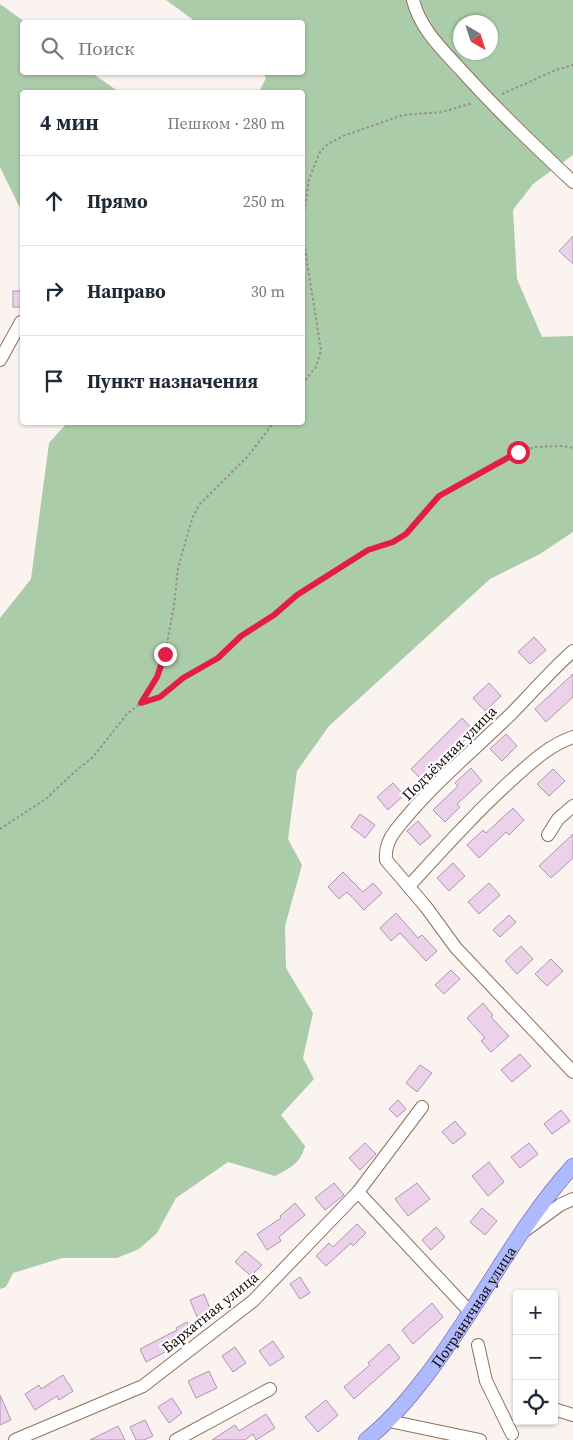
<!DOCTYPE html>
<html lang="ru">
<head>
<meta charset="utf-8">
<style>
  body { margin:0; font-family:"Source Serif 4",serif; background:#f2f2f3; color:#1f2937 }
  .controls { position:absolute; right:15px; bottom:15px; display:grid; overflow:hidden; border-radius:5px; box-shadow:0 1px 4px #0004 }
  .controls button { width:45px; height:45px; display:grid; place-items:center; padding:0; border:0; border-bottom:1px solid #e0e1e3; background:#fff; color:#1f2937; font:25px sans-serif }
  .compass { position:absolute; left:453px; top:15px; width:45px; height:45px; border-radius:50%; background:#fff; box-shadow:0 1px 4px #0004; rotate:141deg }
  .stop { position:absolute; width:15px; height:15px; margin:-11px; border:4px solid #e11d48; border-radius:50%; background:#fff }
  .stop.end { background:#e11d48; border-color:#fff; box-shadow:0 1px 5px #0008 }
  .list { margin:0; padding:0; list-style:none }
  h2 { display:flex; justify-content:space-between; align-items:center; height:65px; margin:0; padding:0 20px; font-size:21px }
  h2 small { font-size:16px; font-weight:400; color:#747a83 }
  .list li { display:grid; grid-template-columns:32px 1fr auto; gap:15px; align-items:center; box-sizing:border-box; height:90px; padding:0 20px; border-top:1px solid #e0e1e3 }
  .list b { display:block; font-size:19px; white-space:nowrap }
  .list em { font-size:16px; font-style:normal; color:#747a83 }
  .icon { flex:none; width:28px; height:28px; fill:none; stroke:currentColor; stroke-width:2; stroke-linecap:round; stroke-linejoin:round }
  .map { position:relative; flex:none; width:573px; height:1440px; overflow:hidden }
  .search { position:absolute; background:#fff; box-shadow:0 1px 4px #0004; left:20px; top:20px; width:285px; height:55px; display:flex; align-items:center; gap:12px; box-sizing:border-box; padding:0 18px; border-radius:5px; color:#747a83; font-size:19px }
  .panel { position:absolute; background:#fff; box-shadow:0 1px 4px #0004; left:20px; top:90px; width:285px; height:335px; border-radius:5px }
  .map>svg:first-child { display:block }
  .green { fill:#abcca9; fill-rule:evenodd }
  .building { fill:#ecd1eb; stroke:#ae96ae }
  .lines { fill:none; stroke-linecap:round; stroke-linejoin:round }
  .minor-casing { stroke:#8d715e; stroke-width:14 }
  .major-casing { stroke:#565ea5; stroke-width:16 }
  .path { stroke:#978f8a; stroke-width:2; stroke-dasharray:2.5 2.5; stroke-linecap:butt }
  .minor { stroke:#fff; stroke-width:12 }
  .major { stroke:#afb9fd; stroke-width:15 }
  .route { stroke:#e11d48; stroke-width:6 }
  .labels { text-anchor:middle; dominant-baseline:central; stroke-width:4.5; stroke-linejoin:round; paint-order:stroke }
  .street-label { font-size:15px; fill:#150b05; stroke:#fff }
</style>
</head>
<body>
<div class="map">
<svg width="573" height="1440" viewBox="0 0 573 1440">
  <rect width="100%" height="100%" fill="#faf3ef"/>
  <g class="green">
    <path d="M166 0H573V155L533 184 513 210 517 279 542 337 573 336V532L540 554 490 579 329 726 297 771 288 839 302 865 285 926 286 968 313 1013 303 1058 314 1079 281 1115 305 1146C300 1164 290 1168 275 1176L228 1162 176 1198 157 1233 139 1249 117 1258H62L13 1273 6 1287 0 1289V618L31 579 49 443 67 423 302 422V92H259L266 78 263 73 302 72V22H196ZM460 22H490V52H460Z"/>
    <polygon points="0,4 25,22 22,22 22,72 92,73 119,92 22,92 22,210 18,204 0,167"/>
  </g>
  <g class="building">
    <polygon points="573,236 573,264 559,251"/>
    <rect x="13" y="291" width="9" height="16"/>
    <polygon points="534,637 546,650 530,664 518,652"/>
    <polygon points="573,674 573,697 546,722 535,709"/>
    <polygon points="489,683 501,696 485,711 473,698"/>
    <polygon points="462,718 474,731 423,781 411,769"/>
    <polygon points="506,734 517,746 502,761 490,749"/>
    <polygon points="471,768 482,781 457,804 460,807 445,822 433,810 458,786 455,783"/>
    <polygon points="553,769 565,781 549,796 537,784"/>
    <polygon points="393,783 404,795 388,810 377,797"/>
    <polygon points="513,808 524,820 509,835 506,832 479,858 467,845 483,830 486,833"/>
    <polygon points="360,814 375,825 365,838 351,827"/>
    <polygon points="418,821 431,836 420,845 407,831"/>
    <polygon points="573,834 573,858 551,878 539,866"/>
    <polygon points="453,863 465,876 449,891 437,878"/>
    <polygon points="343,872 363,892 373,883 382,893 364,910 347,892 339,899 328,887"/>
    <polygon points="489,883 500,895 479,914 468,902"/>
    <polygon points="396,913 418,938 422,935 437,951 426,961 400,933 391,941 380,928"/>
    <polygon points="509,915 516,922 500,937 493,930"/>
    <polygon points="521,946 533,959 517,974 505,961"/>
    <polygon points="551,959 563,971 547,986 535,974"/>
    <polygon points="451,970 460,979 444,994 435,985"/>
    <polygon points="483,1003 493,1015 491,1017 509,1036 491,1052 481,1041 485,1038 467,1018"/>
    <polygon points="520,1054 531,1066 512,1082 501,1070"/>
    <polygon points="420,1065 432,1073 417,1092 406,1083"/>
    <polygon points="398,1100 406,1109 397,1117 389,1109"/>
    <polygon points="561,1110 570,1121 552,1134 544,1124"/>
    <polygon points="455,1121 466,1134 453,1144 442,1132"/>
    <polygon points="365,1143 376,1154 360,1170 349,1158"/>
    <polygon points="529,1143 538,1154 520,1168 511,1157"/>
    <polygon points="489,1162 504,1182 488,1196 472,1176"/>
    <polygon points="334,1183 344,1195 325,1210 315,1198"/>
    <polygon points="417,1183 430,1199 408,1216 395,1199"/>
    <polygon points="295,1203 305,1215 279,1237 281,1241 267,1250 257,1234 281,1218 280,1216"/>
    <polygon points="482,1208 497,1221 485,1235 470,1222"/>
    <polygon points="357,1224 366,1233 353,1246 351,1243 326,1266 316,1256 329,1243 333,1247"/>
    <polygon points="436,1227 445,1237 431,1250 422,1240"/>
    <polygon points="245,1251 262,1265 251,1276 235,1262"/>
    <polygon points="300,1277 310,1293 300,1299 290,1284"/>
    <polygon points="204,1294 212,1313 198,1319 190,1300"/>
    <polygon points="432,1303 443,1317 413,1344 402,1330"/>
    <polygon points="187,1322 192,1335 168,1347 169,1350 146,1362 140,1349 177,1330 176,1328"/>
    <polygon points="273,1341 284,1357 270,1366 259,1351"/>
    <polygon points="389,1344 400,1358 354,1399 344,1387 370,1365 368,1363"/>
    <polygon points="235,1347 246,1363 233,1372 222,1356"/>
    <polygon points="209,1371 217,1388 196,1398 188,1381"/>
    <polygon points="63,1375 73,1391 59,1400 57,1396 35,1410 25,1394 39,1385 41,1389"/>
    <polygon points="0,1395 11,1420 0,1425"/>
    <polygon points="172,1398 182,1413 169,1423 158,1407"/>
    <polygon points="326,1400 338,1415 318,1432 305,1417"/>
    <polygon points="266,1414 275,1428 256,1440 253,1434 245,1440 212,1440 235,1425 239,1431"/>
    <polygon points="145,1420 153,1436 144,1440 136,1440 130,1427"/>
    <polygon points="118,1426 125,1440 90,1440"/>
  </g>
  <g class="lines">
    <g class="minor-casing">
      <g id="minor">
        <path d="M413 0C420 29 443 50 462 71 497 110 535 146 573 182"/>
        <polyline points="0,360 21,322"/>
        <path d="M573 651C551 670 532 693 511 714 472 752 429 787 395 831 388 840 385 849 386 860L426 907 456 948 573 1072"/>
        <polyline points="548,835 558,819 573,806"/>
        <path d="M409 886C443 849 478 810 516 776 534 760 550 745 573 737"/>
        <polyline points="358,1192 470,1312"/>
        <polyline points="527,1229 560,1205 573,1199"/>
        <polyline points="478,1345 486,1381 512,1434"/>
        <polyline points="554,1409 573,1415"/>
        <polyline points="389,1421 480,1440"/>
        <polyline points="15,1440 143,1386 253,1301 358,1192 422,1107"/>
        <polyline points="176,1440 270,1389"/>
      </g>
    </g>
    <g class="major-casing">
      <g id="major">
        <path id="s1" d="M366 1440C388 1423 406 1402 423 1380 477 1311 514 1231 573 1166"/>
      </g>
    </g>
    <g class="path">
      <polyline points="502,94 556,70 573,65"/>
      <polyline points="302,384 316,367 321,350 303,237 304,214 309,179 320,152 328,144 343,136 403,115 442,112 473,103"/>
      <polyline points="141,703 160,697 183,679 217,658 241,636 274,615 297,595 368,551 393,542 406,534 439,496 518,452 535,447 562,446 573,448"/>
      <polyline points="0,829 47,798 71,775 93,757 127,714 141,703 157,677 165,654 174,606 178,568 192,519 199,505 248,456 274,422"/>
    </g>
    <use href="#minor" class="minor"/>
    <use href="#major" class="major"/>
  </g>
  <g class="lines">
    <polyline class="route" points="165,654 157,677 141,703 160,697 183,678 218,658 241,636 274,615 297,595 368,550 393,542 406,534 439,496 518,452"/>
  </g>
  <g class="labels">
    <g class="street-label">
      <text transform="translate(449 753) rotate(-45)">Подъёмная улица</text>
      <text stroke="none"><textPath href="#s1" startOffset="172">Пограничная улица</textPath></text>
      <text transform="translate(210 1312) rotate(-39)">Бархатная улица</text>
    </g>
  </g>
</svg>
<div class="controls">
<button>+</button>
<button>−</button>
<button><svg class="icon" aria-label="locate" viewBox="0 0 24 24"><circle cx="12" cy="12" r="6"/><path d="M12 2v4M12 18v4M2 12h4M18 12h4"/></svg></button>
</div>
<svg class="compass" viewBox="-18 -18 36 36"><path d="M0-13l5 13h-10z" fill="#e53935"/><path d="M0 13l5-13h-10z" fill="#747a83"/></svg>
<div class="stop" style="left:518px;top:452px"></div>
<div class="stop end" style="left:165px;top:654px"></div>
<div class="search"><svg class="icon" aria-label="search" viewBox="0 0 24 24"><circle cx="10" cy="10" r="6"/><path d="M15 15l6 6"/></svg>Поиск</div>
<section class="panel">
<h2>4 мин<small>Пешком · 280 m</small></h2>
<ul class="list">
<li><svg class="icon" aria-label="ahead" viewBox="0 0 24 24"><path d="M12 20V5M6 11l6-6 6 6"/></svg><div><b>Прямо</b></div><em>250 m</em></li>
<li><svg class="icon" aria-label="right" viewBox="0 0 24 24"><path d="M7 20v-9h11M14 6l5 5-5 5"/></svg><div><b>Направо</b></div><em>30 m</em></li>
<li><svg class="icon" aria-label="arrive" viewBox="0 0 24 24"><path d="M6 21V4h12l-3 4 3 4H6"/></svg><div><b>Пункт назначения</b></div></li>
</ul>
</section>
</div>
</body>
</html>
